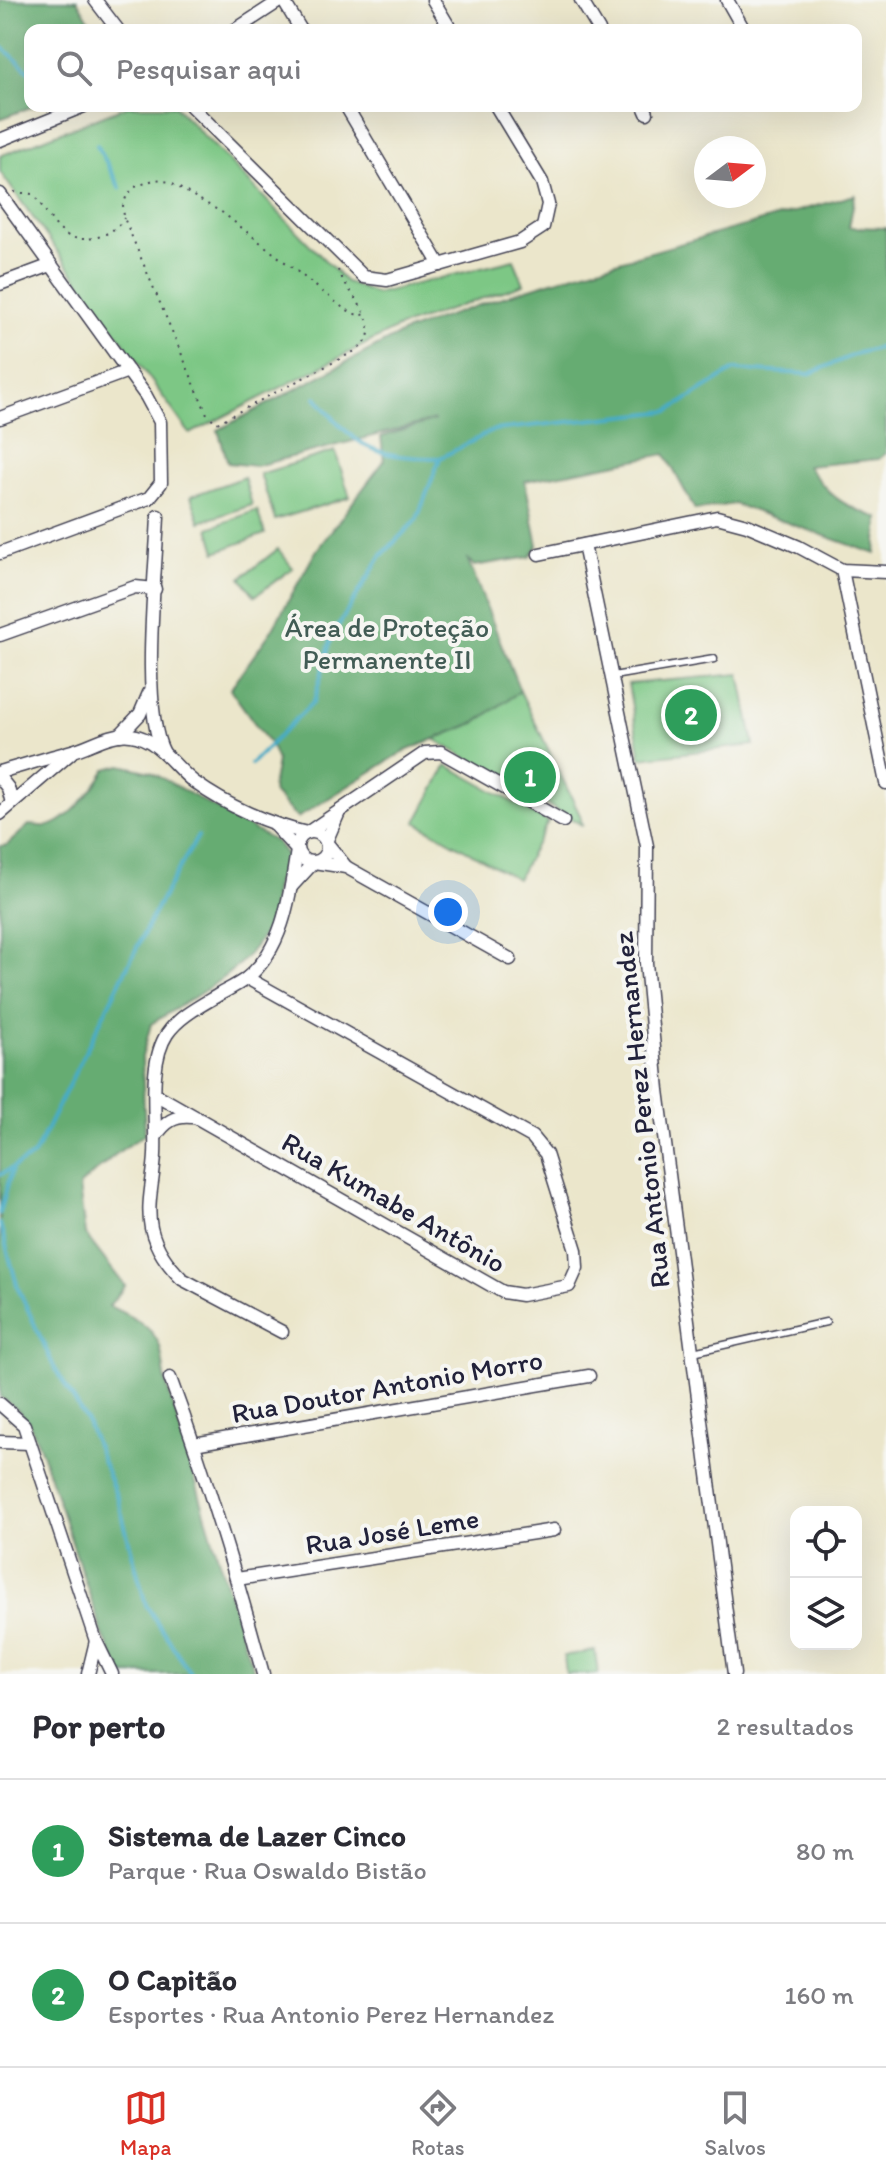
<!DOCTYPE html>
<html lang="pt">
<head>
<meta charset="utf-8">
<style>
  body { margin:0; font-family:Itim,sans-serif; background:#f2f2f3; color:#2b2b33 }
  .controls { position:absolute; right:24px; bottom:24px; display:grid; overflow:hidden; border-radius:16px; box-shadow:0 8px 32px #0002 }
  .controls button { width:72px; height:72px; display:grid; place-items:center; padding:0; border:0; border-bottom:2px solid #e1e1e2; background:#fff; color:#2b2b33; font:40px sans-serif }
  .compass { position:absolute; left:694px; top:136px; width:72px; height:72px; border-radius:50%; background:#fff; box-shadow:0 8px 32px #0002; rotate:74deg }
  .you { position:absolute; left:448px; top:912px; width:28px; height:28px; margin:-20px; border:6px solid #fff; border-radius:50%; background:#1a73e8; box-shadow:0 0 0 12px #1a73e833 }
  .badge { display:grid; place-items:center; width:52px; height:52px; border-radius:50%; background:#d93025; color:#fff; font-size:26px; font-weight:700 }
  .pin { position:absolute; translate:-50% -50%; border:4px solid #fff; box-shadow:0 2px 8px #0006 }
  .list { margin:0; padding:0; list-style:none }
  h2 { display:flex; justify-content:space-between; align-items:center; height:104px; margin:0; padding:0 32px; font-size:34px }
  h2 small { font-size:26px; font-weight:400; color:#7c7c81 }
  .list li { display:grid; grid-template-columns:52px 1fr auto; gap:24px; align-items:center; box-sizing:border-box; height:144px; padding:0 32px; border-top:2px solid #e1e1e2 }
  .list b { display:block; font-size:30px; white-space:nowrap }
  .list p { margin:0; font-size:26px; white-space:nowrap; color:#7c7c81 }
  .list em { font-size:26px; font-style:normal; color:#7c7c81 }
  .icon { flex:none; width:44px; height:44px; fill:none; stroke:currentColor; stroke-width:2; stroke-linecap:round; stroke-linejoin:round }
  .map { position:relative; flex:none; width:886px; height:1674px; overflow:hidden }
  .search { position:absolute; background:#fff; box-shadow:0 8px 32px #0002; left:24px; right:24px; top:24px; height:88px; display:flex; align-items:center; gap:20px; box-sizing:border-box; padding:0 28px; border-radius:16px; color:#7c7c81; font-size:30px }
  .sheet { height:392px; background:#fff }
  nav { display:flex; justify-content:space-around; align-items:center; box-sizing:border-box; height:112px; border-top:2px solid #e1e1e2; background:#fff; font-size:22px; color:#7c7c81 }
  nav a { display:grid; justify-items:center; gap:4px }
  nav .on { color:#d93025 }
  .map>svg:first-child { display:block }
  .green { fill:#7dc785; stroke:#507460; stroke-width:2 }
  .forest { fill:#66ac72; stroke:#446756; stroke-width:2 }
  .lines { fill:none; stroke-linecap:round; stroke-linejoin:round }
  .stream { stroke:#47acc6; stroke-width:4 }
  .lane-casing { stroke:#403f51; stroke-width:9 }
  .street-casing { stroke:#403f51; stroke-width:15 }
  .path { stroke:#403f51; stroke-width:2; stroke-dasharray:2 6; stroke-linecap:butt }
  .lane { stroke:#fff; stroke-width:6 }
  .street { stroke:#fff; stroke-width:12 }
  .labels { text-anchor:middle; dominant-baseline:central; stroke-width:8; stroke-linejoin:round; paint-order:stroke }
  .park-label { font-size:28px; fill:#425c55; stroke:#f6f6f2 }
  .street-label { font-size:28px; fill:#22223b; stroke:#f6f6f2 }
</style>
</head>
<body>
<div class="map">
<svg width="886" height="1674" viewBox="0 0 886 1674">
  <rect width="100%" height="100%" fill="#f6f6f2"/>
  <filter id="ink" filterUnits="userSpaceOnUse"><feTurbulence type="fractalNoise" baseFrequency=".0125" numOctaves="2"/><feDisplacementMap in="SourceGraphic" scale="16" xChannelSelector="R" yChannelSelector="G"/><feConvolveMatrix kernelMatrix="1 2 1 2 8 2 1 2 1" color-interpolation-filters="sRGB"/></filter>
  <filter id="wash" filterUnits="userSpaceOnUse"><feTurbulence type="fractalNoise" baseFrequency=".006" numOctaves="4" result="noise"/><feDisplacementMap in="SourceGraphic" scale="32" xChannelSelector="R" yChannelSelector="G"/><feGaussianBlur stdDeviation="1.8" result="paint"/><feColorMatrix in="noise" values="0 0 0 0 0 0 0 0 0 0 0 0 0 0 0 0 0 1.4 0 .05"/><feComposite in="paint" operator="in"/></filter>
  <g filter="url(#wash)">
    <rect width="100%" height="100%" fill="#ebe6cb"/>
    <g class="green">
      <polygon points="127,106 175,106 346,282 376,294 514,260 524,284 397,328 190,434 0,172 0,156"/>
      <polygon points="335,451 350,497 275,520 260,474"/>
      <polygon points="244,477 252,505 200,522 191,496"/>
      <polygon points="257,510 265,534 216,552 209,528"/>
      <polygon points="278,549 293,568 255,596 241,578"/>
      <polygon points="740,674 754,745 641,758 628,684"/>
      <polygon points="520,691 580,815 582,825 434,739 476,722"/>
      <polygon points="447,765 548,822 517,879 416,822"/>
      <polygon points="595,1651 598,1674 566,1674 564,1656"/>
    </g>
    <g class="forest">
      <polygon points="0,0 77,0 95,30 30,30 30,106 33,106 0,119"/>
      <path d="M855 195 849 227 886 228V453L879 459 807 466C832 498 841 505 879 518L876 554 734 504 695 510 665 454 525 481 538 545 530 557 474 566 467 558 520 691 476 722 403 752 297 818 274 794 272 788 277 761 271 746 230 689 272 630 316 551 384 461 381 437 435 420 256 466 228 463 218 430 402 333C549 276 704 238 855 195Z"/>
      <path d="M121 765 151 772 276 842C299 868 282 863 276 884 272 895 274 908 270 920 250 971 194 996 151 1024L142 1057 145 1134 117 1153 79 1186 85 1234 125 1286 109 1306C127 1315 151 1324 159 1344 162 1350 164 1373 166 1382L241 1634 255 1674H121L103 1635 41 1450C30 1423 25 1412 0 1397V846L7 845 29 825C34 825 42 827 48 826 69 822 96 786 106 769Z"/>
    </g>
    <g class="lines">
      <g class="stream">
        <polyline points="0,45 30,72"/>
        <polyline points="97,145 120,188"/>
        <path d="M316 397C356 448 374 458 439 458"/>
        <polyline points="251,764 314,701 332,636 381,556 417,519 440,458 494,430 669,411 734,370 809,374 858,353 886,346"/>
        <polyline points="0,1175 34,1155 158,905 198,836"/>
        <polyline points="0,1213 12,1169"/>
        <polyline points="0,1224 18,1288 54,1367 86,1420 118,1500 146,1605 191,1674"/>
      </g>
    </g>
  </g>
  <g filter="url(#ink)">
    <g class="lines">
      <g class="lane-casing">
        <g id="lane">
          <polyline points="613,676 714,659"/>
          <polyline points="693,1352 826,1322"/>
        </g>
      </g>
      <g class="street-casing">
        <g id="street">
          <polyline points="95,0 118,30"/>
          <polyline points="283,0 301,30"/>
          <polyline points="433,0 451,30"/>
          <polyline points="581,0 599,30"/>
          <polyline points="727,0 744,30"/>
          <polyline points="235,30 281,0"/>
          <polyline points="191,106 364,277 387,280 520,242 543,227 548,204 542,182 496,106"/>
          <polyline points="346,106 440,265"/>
          <polyline points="644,106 647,113"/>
          <polyline points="0,140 84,106"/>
          <polyline points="0,194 146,396 160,422 161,483 149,498 0,553"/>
          <polyline points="0,284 51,265"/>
          <polyline points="0,418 128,371"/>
          <path d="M158 516C156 570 140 709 164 753"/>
          <polyline points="584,545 647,846 646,963 658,1090 734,1674"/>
          <polyline points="539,554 717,517 747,525 799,547 842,570 886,572"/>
          <polyline points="842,570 886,783"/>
          <polyline points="0,635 135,587 155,589"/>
          <polyline points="120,735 140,714 149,693"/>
          <path d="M0 772C24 765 47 758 72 751 91 746 110 732 131 735 158 738 174 767 194 782 227 806 268 824 307 833L425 753 441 752 563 821"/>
          <polyline points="0,778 8,788 12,803"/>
          <polyline points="339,812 326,842 346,867"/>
          <polyline points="0,814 71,753"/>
          <path d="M275 826 297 850C290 894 284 948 247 978 239 984 229 989 220 994 202 1005 179 1016 167 1034 147 1064 157 1120 155 1155 154 1179 146 1203 151 1228 156 1249 167 1264 182 1279L282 1332"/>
          <circle cx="312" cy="847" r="15"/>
          <polyline points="291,887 314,862 346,867 510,959"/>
          <polyline points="155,1094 503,1292 522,1295 569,1286 577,1268 576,1250 546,1154 532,1137 247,978"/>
          <path d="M156 1136C165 1122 175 1115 192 1117"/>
          <path d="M170 1378C206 1475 236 1574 263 1674"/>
          <polyline points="0,1404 24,1425 96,1641 112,1674"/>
          <polyline points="0,1442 30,1443"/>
          <polyline points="194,1444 589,1376"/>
          <polyline points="237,1579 554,1530"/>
          <polyline points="88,1674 96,1641"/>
        </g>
      </g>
      <g class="path">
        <path d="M14 192 32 194C54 217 57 247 98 237 109 233 117 229 124 218"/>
        <path d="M338 270C348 295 391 330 355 351L217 423 207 414 124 218 123 205 127 195 135 187 156 179 169 182 223 213 342 307 354 314 366 315"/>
      </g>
      <use href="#lane" class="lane"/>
      <use href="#street" class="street"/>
    </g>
  </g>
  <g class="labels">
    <g class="park-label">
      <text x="387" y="627">Área de Proteção<tspan x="387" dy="32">Permanente II</tspan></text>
    </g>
    <g class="street-label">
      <text transform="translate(641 1110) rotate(-96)">Rua Antonio Perez Hernandez</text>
      <text transform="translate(394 1202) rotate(30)">Rua Kumabe Antônio</text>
      <text transform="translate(387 1386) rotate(-10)">Rua Doutor Antonio Morro</text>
      <text transform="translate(392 1531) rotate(-9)">Rua José Leme</text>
    </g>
  </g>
</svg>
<div class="controls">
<button><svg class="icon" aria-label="locate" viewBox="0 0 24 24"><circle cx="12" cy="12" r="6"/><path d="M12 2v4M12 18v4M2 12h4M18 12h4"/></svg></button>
<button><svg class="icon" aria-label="layers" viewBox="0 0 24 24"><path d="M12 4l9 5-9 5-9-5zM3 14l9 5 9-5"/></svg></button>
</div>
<svg class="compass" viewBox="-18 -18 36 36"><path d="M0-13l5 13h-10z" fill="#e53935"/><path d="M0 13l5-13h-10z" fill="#7c7c81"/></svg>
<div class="you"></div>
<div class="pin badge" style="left:530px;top:777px;background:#2e9e5b">1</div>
<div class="pin badge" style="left:691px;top:715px;background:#2e9e5b">2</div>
<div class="search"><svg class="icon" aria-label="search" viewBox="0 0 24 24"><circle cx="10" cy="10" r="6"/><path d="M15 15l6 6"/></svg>Pesquisar aqui</div>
</div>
<section class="sheet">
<h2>Por perto<small>2 resultados</small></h2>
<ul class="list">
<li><span class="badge" style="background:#2e9e5b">1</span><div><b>Sistema de Lazer Cinco</b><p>Parque · Rua Oswaldo Bistão</p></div><em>80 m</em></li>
<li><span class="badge" style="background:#2e9e5b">2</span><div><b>O Capitão</b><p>Esportes · Rua Antonio Perez Hernandez</p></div><em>160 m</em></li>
</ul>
</section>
<nav>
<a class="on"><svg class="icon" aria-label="map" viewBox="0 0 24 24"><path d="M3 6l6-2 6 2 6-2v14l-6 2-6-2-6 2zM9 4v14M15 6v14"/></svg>Mapa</a>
<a><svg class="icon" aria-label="directions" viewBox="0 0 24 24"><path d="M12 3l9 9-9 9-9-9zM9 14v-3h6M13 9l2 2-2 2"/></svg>Rotas</a>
<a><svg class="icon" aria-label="saved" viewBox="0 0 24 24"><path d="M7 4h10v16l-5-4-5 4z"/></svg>Salvos</a>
</nav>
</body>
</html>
